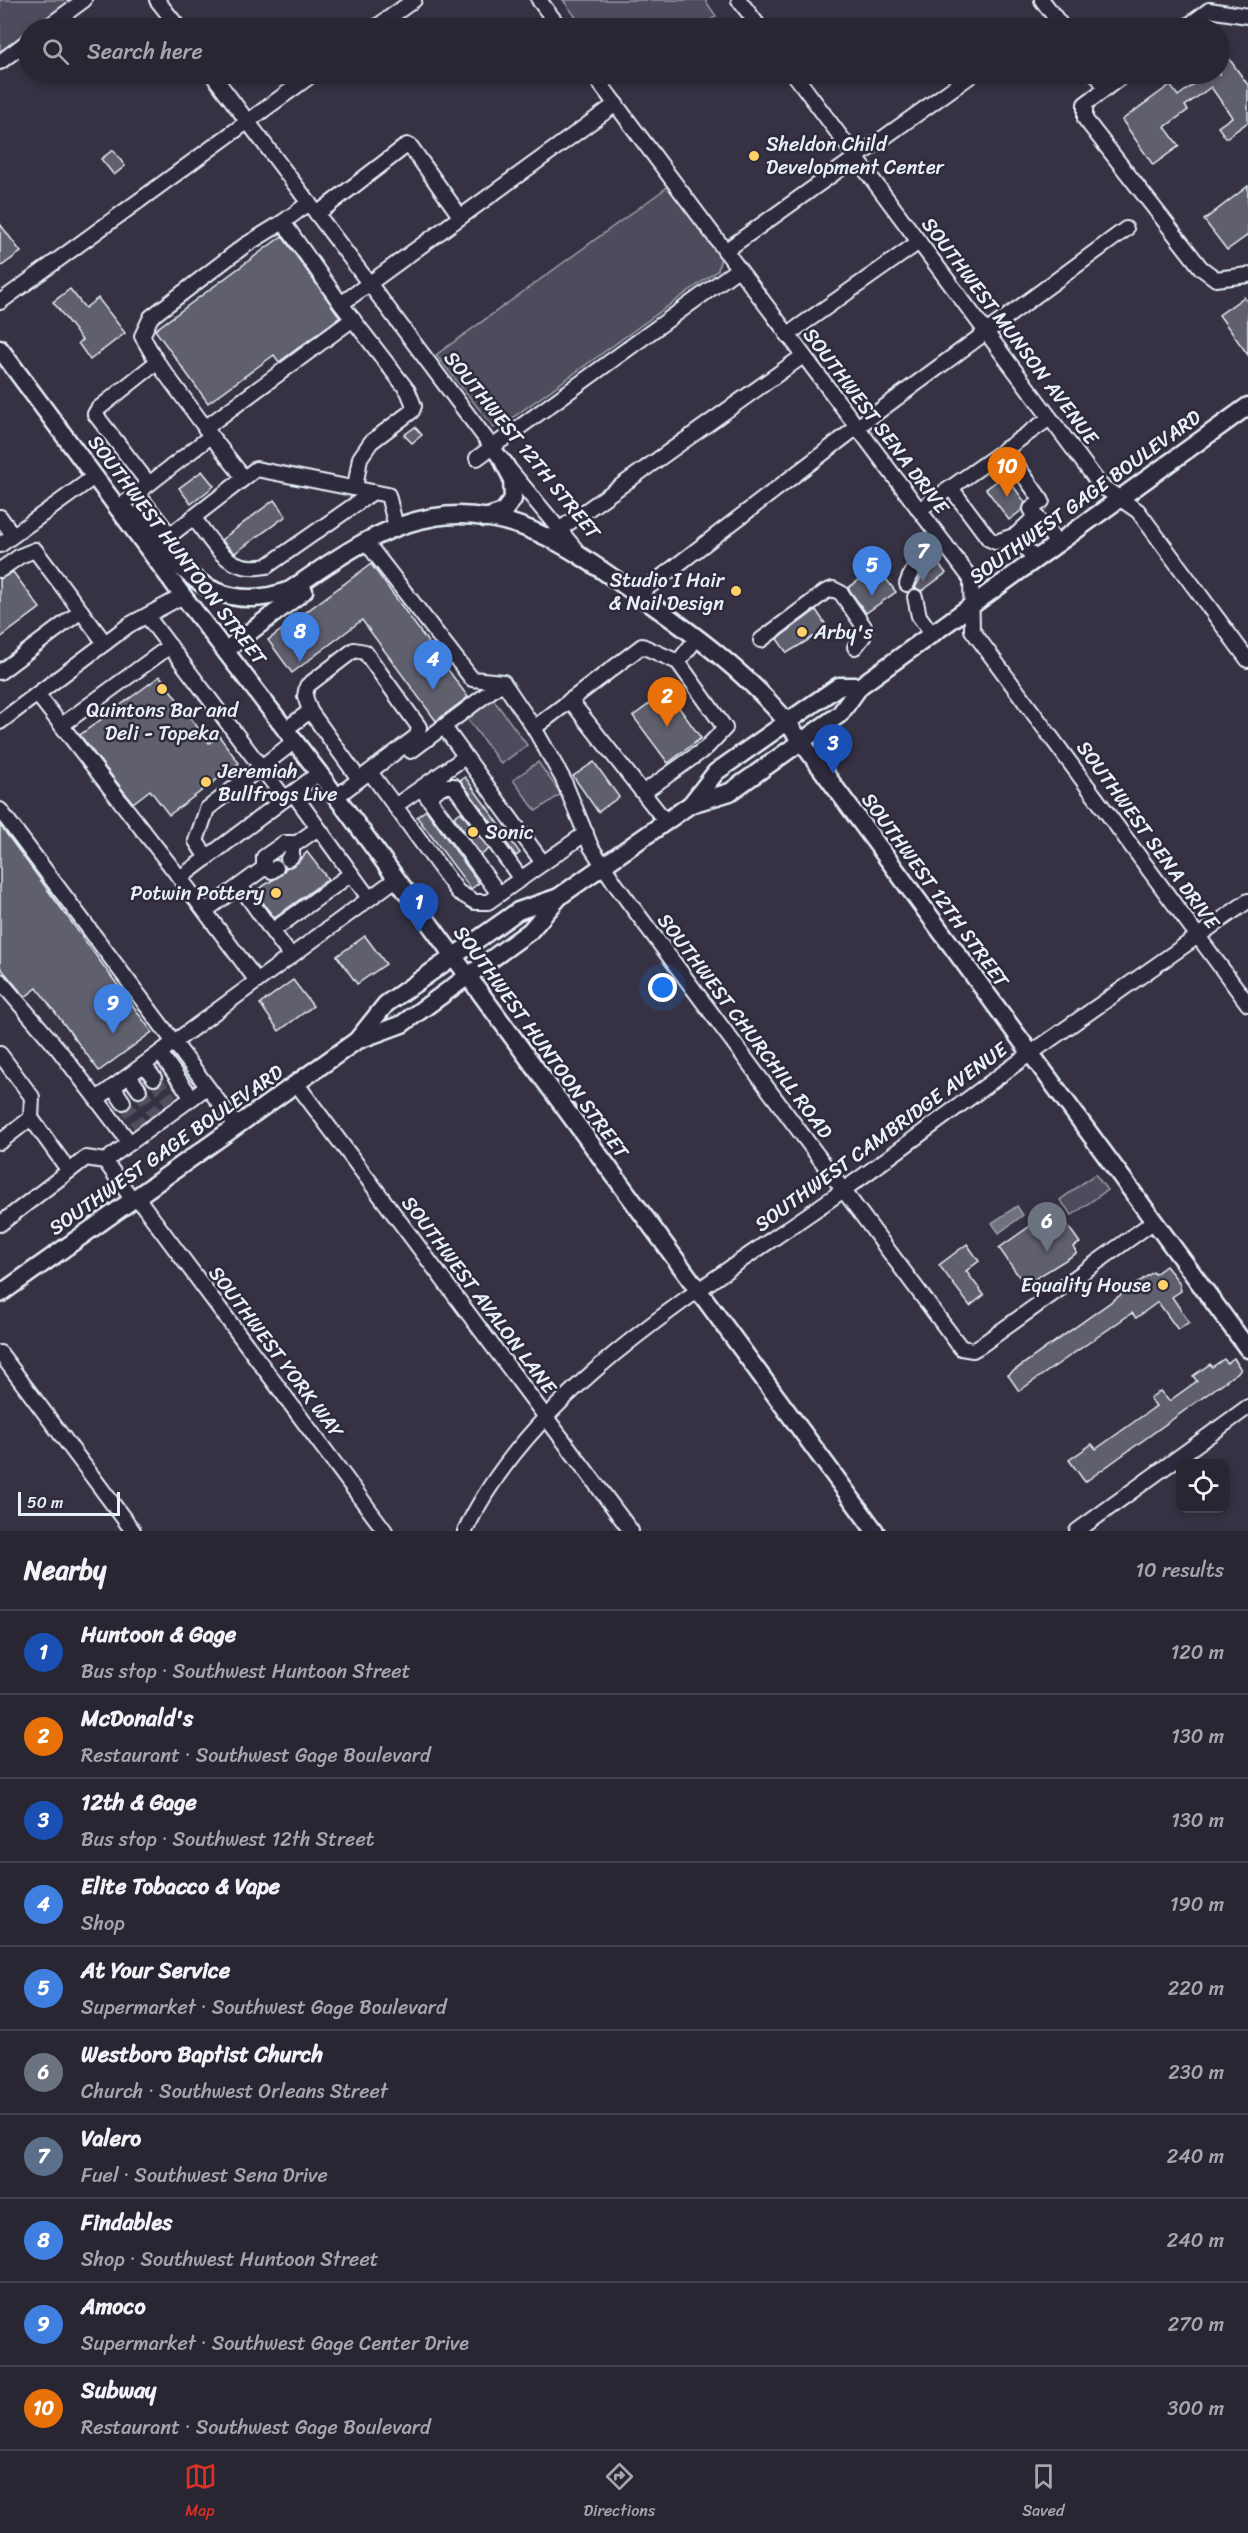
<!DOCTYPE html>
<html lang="en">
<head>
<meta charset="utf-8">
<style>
  body { margin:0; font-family:Sriracha,sans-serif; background:#34323f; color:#f1f3f6 }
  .controls { position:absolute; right:18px; bottom:18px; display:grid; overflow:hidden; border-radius:12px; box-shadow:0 3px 9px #0003 }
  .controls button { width:54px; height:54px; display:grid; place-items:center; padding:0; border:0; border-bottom:2px solid #44434e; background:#282633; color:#f1f3f6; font:30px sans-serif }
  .scale { position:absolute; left:18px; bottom:15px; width:102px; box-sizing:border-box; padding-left:6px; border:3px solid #e8f1f8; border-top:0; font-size:16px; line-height:21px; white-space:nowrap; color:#e8f1f8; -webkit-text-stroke:4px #2f2a3d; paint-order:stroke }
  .you { position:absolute; left:663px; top:988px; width:21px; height:21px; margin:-15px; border:4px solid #fff; border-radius:50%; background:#1a73e8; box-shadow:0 0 0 9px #1a73e833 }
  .badge { display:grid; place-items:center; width:39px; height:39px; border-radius:50%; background:#d93025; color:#fff; font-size:20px; font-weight:700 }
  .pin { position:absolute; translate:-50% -50px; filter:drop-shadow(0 2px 3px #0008) }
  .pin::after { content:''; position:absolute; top:32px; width:21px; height:18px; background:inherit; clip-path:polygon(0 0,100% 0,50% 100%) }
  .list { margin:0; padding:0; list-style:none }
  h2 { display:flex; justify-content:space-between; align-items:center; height:78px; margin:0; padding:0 24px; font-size:26px }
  h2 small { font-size:20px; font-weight:400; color:#a5a5ac }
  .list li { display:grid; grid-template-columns:39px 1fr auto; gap:18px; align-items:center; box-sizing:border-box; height:84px; padding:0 24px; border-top:2px solid #44434e }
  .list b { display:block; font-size:22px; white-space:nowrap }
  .list p { margin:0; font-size:20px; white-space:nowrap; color:#a5a5ac }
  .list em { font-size:20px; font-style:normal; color:#a5a5ac }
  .icon { flex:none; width:33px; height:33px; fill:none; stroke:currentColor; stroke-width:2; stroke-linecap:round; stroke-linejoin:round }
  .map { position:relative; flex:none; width:1248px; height:1531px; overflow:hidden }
  .search { position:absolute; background:#282633; box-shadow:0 3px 9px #0003; left:18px; right:18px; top:18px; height:66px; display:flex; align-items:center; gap:15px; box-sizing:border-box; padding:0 21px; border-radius:33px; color:#a5a5ac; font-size:22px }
  .sheet { height:918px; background:#282633 }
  nav { display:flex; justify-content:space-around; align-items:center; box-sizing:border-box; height:84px; border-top:2px solid #44434e; background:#282633; font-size:16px; color:#a5a5ac }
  nav a { display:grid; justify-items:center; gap:3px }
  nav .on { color:#d93025 }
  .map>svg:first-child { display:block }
  .green { fill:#4d4b5c; stroke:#9a9eaa; stroke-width:1.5 }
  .water { fill:#70717f; stroke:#a0a4af; stroke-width:1.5 }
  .building { fill:#605e6e; stroke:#e8f1f8; stroke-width:1.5 }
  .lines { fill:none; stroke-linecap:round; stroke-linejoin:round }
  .minor-tunnel { stroke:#514f5f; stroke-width:14; stroke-dasharray:14 7; stroke-linecap:butt }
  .minor-casing { stroke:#e8f1f8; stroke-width:18 }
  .major-casing { stroke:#e8f1f8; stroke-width:21 }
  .minor { stroke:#2f2a3d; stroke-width:14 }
  .major { stroke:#2f2a3d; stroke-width:16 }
  .poi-dot { fill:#ffd166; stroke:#2f2a3d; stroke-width:2 }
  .labels { text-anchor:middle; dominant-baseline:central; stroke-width:5; stroke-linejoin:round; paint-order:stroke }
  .poi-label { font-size:20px; fill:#e8f1f8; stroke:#2f2a3d; text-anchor:start }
  .street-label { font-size:20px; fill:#e8f1f8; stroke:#2f2a3d }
</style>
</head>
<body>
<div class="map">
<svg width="1248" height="1531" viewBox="0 0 1248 1531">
  <rect width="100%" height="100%" fill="#363244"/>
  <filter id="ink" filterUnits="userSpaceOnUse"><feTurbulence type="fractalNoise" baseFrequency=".0167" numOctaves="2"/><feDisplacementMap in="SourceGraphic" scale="12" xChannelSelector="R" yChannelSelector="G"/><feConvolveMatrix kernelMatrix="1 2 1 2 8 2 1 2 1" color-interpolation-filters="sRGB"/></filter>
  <g filter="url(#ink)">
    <g class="green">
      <polygon points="0,0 72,0 33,28 28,28 28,31 0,52"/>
      <polygon points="563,0 705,0 716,16 700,28 584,28"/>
      <polygon points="669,186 721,257 718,270 501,426 494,428 436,355"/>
      <polygon points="493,699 527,745 501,764 466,717"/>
      <polygon points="538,762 561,794 536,811 513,780"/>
      <polygon points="1095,1174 1107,1190 1072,1215 1060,1200"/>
    </g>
    <polygon class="water" points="1017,1206 1023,1215 999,1233 992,1223"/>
    <g class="building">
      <polygon points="1220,46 1248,85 1248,122 1226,138 1218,127 1232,117 1211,87 1185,106 1188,110 1165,127 1179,146 1153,165 1122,120 1170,85 1178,96 1208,74 1220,74"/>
      <polygon points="113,150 125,166 114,175 101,159"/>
      <polygon points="1248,186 1248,235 1227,250 1204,220"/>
      <polygon points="0,224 21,252 0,267"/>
      <polygon points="282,236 340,317 279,362 274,355 208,403 155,330"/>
      <polygon points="70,289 85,308 98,298 125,333 90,360 78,343 82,340 53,302"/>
      <polygon points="1244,297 1248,303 1248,355 1219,315"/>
      <polygon points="415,427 422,435 412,443 404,435"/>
      <polygon points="202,471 214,486 191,504 179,488"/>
      <polygon points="1005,475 1025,502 1022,510 1009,520 986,489"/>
      <polygon points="274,500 286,516 235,553 221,540"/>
      <polygon points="937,562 946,573 922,591 915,588 924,572"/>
      <polygon points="371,564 468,697 436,721 362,620 292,673 268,640"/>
      <polygon points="877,567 896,592 866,613 848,588"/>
      <polygon points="13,572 40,608 0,638 0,579"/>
      <polygon points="816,610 828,628 787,653 777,639"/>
      <polygon points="160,676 209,743 219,736 239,763 169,815 150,790 133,803 80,735"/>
      <polygon points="667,691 701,738 668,763 633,716"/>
      <polygon points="594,762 619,797 598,812 573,776"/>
      <polygon points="465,777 520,853 516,856 460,780"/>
      <polygon points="426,810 479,883 471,889 417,817"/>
      <polygon points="461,812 489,849 481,855 454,817"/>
      <polygon points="0,825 152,1032 99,1071 37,988 25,997 0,967"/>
      <polygon points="307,852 328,879 274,918 255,891 281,875 286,868 297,863"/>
      <polygon points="365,936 386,964 357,984 337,956"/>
      <polygon points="293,980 313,1006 279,1031 260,1004"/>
      <polygon points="1061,1216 1080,1243 1073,1247 1077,1253 1025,1285 999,1248 1043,1217 1049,1225"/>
      <polygon points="967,1244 979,1261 966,1271 984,1295 970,1306 939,1265"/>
      <polygon points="1166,1266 1179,1282 1181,1291 1172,1297 1189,1322 1178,1330 1158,1302 1136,1318 1132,1313 1019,1391 1008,1375 1153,1272 1155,1274"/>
      <polygon points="1234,1358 1241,1370 1085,1482 1069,1460 1092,1444 1096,1449 1152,1409 1156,1406 1150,1398 1160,1391 1169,1401 1197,1381 1193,1376 1210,1364 1212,1367 1224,1359 1227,1363"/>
    </g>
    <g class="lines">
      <g class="minor-tunnel">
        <polyline points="272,861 283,853"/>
        <polyline points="154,1078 172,1102"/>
        <polyline points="139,1090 156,1115"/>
        <polyline points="123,1102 140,1125"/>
      </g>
      <g class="minor-casing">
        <g id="minor">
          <polyline points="157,0 179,28"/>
          <polyline points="539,0 560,28"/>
          <polyline points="739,0 760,28"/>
          <polyline points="1042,0 1063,28"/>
          <polyline points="46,28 84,0"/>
          <polyline points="375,28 414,0"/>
          <polyline points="1185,28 1209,10 1248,16"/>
          <polyline points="0,62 28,41"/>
          <polyline points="212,74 504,463 577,551"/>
          <polyline points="593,74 971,579 972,630 1248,1004"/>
          <polyline points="794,74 1100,485 1138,511 1248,660"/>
          <polyline points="1096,74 1106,88"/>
          <polyline points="1125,74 1085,104 1085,119 1201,268 1216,279 1248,275"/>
          <polyline points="309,203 283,222 341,304"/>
          <polyline points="317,214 407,145 411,147 460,216"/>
          <polyline points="725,251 973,74"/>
          <polyline points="0,302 313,74"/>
          <polyline points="787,335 919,242"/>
          <polyline points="157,362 210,434"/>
          <polyline points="205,428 353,319"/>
          <polyline points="1005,449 1042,501 1031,509 1057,543"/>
          <polyline points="477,458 738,269"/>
          <polyline points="149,484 211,436 244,478"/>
          <polyline points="355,488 360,458 371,442 412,411 414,406 408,391 341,304 616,104"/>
          <polyline points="951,488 989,539 996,542 1016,535 1035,560"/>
          <polyline points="137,493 170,535"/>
          <polyline points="118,508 149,484 95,414 98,409 157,362 142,336 151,317 244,246 283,222"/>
          <polyline points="919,510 1050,418"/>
          <polyline points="0,517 13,535"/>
          <path d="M193 517C215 545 227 574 267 566L373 492"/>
          <polyline points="559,530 803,356"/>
          <polyline points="1016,535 1036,516"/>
          <polyline points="366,542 472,679 503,682 534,728 642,646 678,662 725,728 706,748 644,792"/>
          <polyline points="0,545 94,477"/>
          <polyline points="151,550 256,469 388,495 396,527"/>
          <polyline points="0,570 20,556 35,550 105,643"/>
          <path d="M907 584C912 566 929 554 945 544"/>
          <polyline points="638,595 856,428 1126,229"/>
          <polyline points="915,597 919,616 932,634"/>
          <polyline points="147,616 285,799"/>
          <polyline points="761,640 825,592 833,589 841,593 865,628 863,637 855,647"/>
          <polyline points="678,662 697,638"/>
          <polyline points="0,672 81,611"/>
          <polyline points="37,694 180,878"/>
          <polyline points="570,700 666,822"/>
          <polyline points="310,711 359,779"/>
          <polyline points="0,722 129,625 183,596"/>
          <polyline points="62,725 170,646"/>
          <polyline points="444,727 543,863"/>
          <polyline points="534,728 563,779 591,847 616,885 961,1348 973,1350 980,1346 1153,1222"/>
          <polyline points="286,729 310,711 305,696 307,686 354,650 365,652 419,727 417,736 336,797"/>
          <polyline points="411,751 503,682"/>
          <polyline points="370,772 458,892 475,902 488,902 586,833"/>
          <polyline points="421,788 499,894"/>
          <polyline points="293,793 369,898"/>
          <polyline points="428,798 442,786 454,786 521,879"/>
          <polyline points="395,806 465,757"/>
          <polyline points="0,810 236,1125"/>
          <polyline points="207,858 196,841 207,809 295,741"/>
          <polyline points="288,859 292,856 292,847"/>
          <polyline points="264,868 264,857 284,843 297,843 318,828"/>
          <polyline points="240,886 272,931"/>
          <polyline points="205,911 264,868 272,871 276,868"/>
          <polyline points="290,955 272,931 351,874"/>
          <polyline points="0,981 59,1050 130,1143"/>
          <polyline points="257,981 396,879"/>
          <polyline points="160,1053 192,1098"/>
          <polyline points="0,1054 32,1097 31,1118 0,1142"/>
          <polyline points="144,1065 154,1078"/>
          <polyline points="129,1076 139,1090"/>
          <polyline points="296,1083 631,1531"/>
          <polyline points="113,1087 123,1102"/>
          <polyline points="97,1099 257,981 180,878 319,773"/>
          <polyline points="31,1118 69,1171 86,1158 105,1161 207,1087"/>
          <polyline points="105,1161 132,1199"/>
          <polyline points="136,1196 385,1531"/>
          <polyline points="0,1224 69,1171"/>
          <polyline points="0,1353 133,1531"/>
          <path d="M465 1531C536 1382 712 1284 842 1191 906 1146 968 1098 1031 1053 1103 1002 1176 952 1248 901"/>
          <polyline points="1077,1531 1248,1407"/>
        </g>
      </g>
      <g class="major-casing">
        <g id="major">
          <polyline points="0,349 183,596 319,773 875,1531"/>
          <path d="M118 508C140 516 144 526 158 543 195 587 232 612 290 590 334 560 381 525 435 517 468 511 507 519 538 533 574 549 606 573 638 595 691 632 746 672 787 722L1248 1349"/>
          <polyline points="485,518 503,512 513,499 512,478 504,463"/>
          <polyline points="226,650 304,591"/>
          <polyline points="691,804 730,792 840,714 860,686 1248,406"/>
          <polyline points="358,1039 386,1004 518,911 559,897"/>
          <polyline points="0,1294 356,1041 402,1024 530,931 560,896 691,804 716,772 787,722 839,686 860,686"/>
        </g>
      </g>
      <use href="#minor" class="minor"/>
      <use href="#major" class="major"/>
    </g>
  </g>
  <g class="poi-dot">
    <circle cx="754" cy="156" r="6"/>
    <circle cx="736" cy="591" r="6"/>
    <circle cx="802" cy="632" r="6"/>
    <circle cx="162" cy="689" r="6"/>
    <circle cx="206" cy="782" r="6"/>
    <circle cx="473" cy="832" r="6"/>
    <circle cx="276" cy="893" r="6"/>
    <circle cx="1163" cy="1285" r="6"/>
  </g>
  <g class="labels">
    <g class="poi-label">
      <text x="766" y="144">Sheldon Child<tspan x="766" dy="23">Development Center</tspan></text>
      <text x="724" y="580" text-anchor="end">Studio I Hair<tspan x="724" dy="23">&amp; Nail Design</tspan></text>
      <text x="814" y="632">Arby's</text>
      <text x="162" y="710" text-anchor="middle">Quintons Bar and<tspan x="162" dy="23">Deli - Topeka</tspan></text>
      <text x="218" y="771">Jeremiah<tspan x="218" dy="23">Bullfrogs Live</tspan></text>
      <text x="485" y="832">Sonic</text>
      <text x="264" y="893" text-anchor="end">Potwin Pottery</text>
      <text x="1151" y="1285" text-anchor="end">Equality House</text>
    </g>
    <g class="street-label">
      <text transform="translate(1010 331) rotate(53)">SOUTHWEST MUNSON AVENUE</text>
      <text transform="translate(876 421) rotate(53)">SOUTHWEST SENA DRIVE</text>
      <text transform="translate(522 445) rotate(51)">SOUTHWEST 12TH STREET</text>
      <text transform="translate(1085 497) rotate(-36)">SOUTHWEST GAGE BOULEVARD</text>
      <text transform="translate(177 550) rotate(53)">SOUTHWEST HUNTOON STREET</text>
      <text transform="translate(1148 835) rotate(54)">SOUTHWEST SENA DRIVE</text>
      <text transform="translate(935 890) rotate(54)">SOUTHWEST 12TH STREET</text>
      <text transform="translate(745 1026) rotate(53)">SOUTHWEST CHURCHILL ROAD</text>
      <text transform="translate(541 1042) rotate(54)">SOUTHWEST HUNTOON STREET</text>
      <text transform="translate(881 1137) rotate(-36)">SOUTHWEST CAMBRIDGE AVENUE</text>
      <text transform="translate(166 1150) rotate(-35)">SOUTHWEST GAGE BOULEVARD</text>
      <text transform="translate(479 1295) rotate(53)">SOUTHWEST AVALON LANE</text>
      <text transform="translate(276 1352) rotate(53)">SOUTHWEST YORK WAY</text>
    </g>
  </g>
</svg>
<div class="controls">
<button><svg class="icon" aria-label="locate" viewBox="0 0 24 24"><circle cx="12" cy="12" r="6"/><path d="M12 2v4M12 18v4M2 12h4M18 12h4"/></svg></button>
</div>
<div class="scale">50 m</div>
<div class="you"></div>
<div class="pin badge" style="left:419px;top:933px;background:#1a4fb4">1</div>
<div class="pin badge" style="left:667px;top:727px;background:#e8710a">2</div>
<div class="pin badge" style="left:833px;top:774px;background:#1a4fb4">3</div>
<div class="pin badge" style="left:433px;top:690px;background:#3f7fe0">4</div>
<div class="pin badge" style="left:872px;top:596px;background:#3f7fe0">5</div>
<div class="pin badge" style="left:1047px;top:1252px;background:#6b7280">6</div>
<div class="pin badge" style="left:923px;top:582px;background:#5c6f8a">7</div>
<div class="pin badge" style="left:300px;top:662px;background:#3f7fe0">8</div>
<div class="pin badge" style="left:113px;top:1034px;background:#3f7fe0">9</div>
<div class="pin badge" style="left:1007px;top:497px;background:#e8710a">10</div>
<div class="search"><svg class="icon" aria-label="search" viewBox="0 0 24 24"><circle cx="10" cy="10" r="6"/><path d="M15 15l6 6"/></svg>Search here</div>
</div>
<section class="sheet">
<h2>Nearby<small>10 results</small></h2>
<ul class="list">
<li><span class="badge" style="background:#1a4fb4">1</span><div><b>Huntoon &amp; Gage</b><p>Bus stop · Southwest Huntoon Street</p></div><em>120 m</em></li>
<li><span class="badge" style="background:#e8710a">2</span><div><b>McDonald's</b><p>Restaurant · Southwest Gage Boulevard</p></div><em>130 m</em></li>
<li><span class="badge" style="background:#1a4fb4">3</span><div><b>12th &amp; Gage</b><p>Bus stop · Southwest 12th Street</p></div><em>130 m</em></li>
<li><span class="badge" style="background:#3f7fe0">4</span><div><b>Elite Tobacco &amp; Vape</b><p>Shop</p></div><em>190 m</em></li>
<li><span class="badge" style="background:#3f7fe0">5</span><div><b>At Your Service</b><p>Supermarket · Southwest Gage Boulevard</p></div><em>220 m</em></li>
<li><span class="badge" style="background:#6b7280">6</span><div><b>Westboro Baptist Church</b><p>Church · Southwest Orleans Street</p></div><em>230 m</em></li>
<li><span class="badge" style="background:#5c6f8a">7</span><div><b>Valero</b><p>Fuel · Southwest Sena Drive</p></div><em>240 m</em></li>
<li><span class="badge" style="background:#3f7fe0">8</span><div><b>Findables</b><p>Shop · Southwest Huntoon Street</p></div><em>240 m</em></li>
<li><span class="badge" style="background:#3f7fe0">9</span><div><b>Amoco</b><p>Supermarket · Southwest Gage Center Drive</p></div><em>270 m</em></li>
<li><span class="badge" style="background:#e8710a">10</span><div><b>Subway</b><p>Restaurant · Southwest Gage Boulevard</p></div><em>300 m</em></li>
</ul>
</section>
<nav>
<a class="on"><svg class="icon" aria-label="map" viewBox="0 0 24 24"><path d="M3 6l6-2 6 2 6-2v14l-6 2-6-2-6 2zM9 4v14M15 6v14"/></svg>Map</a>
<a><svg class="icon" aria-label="directions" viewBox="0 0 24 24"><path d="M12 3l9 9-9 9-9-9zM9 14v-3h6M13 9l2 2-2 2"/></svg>Directions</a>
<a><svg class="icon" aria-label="saved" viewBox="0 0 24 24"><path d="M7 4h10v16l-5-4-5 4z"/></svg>Saved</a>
</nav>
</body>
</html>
